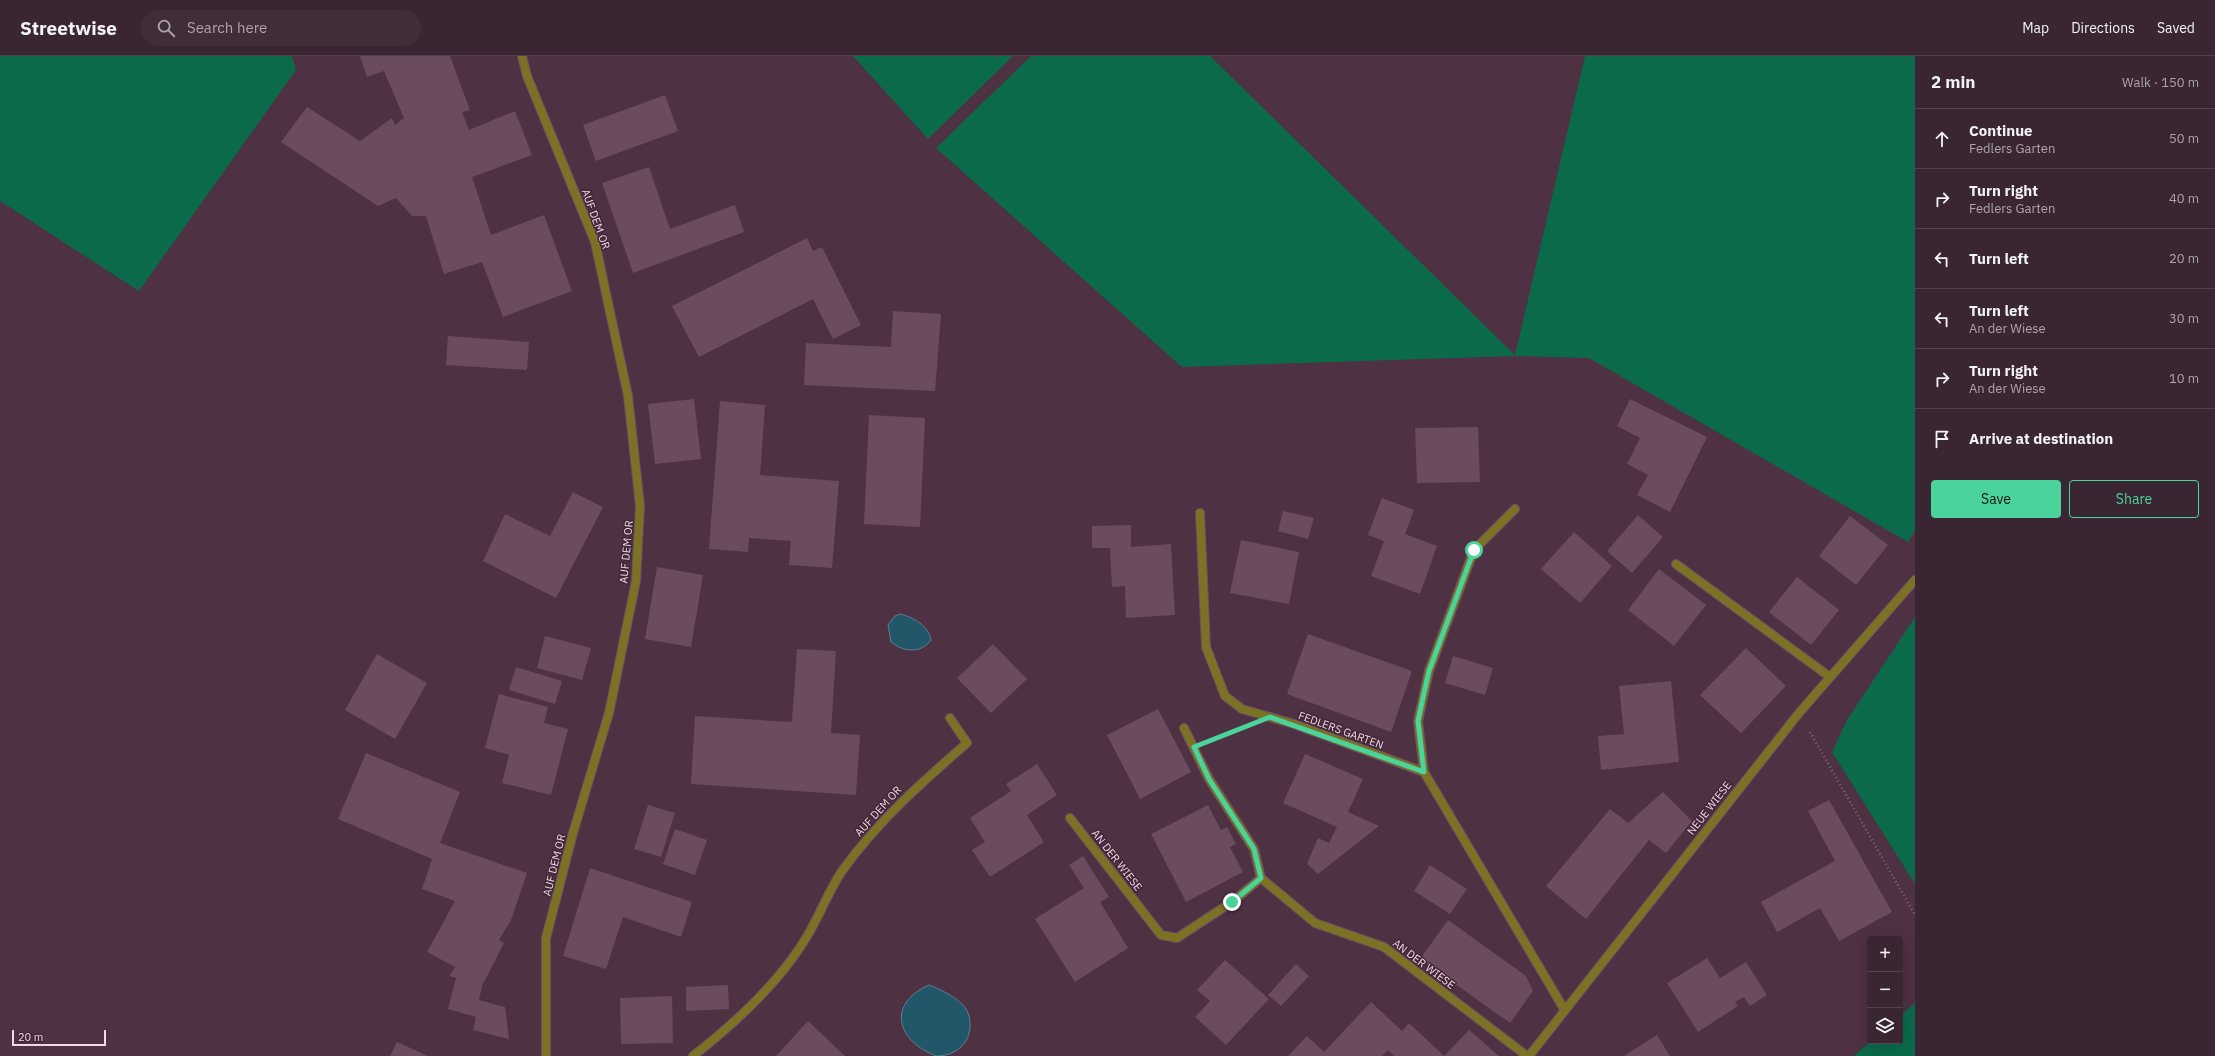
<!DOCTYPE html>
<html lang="en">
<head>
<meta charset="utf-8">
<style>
  body { margin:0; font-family:"IBM Plex Sans",sans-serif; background:#412d3a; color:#f1f3f6 }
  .controls { position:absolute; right:12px; bottom:12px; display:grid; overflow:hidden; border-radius:4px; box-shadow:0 4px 16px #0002 }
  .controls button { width:36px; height:36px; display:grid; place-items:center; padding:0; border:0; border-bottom:1px solid #54424d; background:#3a2532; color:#f1f3f6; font:20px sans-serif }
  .scale { position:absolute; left:12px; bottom:10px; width:94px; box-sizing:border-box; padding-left:4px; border:2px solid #eddae5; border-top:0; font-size:11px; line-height:14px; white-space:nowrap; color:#eddae5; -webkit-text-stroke:3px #432738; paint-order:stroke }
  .stop { position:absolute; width:12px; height:12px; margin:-9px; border:3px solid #4ad49c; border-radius:50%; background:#fff }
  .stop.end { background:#4ad49c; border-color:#fff; box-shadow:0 1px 4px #0008 }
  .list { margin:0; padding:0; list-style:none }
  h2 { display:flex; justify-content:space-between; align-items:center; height:52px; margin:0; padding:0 16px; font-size:17px }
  h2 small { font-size:13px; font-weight:400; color:#aba5ac }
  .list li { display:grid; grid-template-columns:26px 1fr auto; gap:12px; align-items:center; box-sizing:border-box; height:60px; padding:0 16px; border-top:1px solid #54424d }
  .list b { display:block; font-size:15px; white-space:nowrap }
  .list p { margin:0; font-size:13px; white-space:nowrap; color:#aba5ac }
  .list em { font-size:13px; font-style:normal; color:#aba5ac }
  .actions { display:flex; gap:8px; padding:12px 16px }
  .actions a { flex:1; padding:9px 0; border:1px solid #4ad49c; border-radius:4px; text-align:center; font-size:14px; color:#4ad49c }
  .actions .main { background:#4ad49c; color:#111 }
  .icon { flex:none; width:22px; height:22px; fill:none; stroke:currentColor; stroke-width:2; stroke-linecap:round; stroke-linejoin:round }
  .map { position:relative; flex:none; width:1915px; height:1000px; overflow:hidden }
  header { display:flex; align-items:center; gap:24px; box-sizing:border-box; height:56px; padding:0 20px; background:#3a2532; border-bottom:1px solid #54424d }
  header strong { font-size:19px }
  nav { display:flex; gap:22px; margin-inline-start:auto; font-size:14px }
  .search { width:280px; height:36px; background:#412d3a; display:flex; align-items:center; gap:10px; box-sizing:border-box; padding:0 14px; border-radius:22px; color:#aba5ac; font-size:15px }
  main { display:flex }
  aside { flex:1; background:#3a2532 }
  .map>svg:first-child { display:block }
  .green { fill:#0a6a49 }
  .water { fill:#225769; stroke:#5f7e8e }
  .building { fill:#6b4c5f }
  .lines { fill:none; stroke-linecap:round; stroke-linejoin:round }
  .lane-casing { stroke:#6b4f60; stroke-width:10 }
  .street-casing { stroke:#6b4f60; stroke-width:10 }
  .path { stroke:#806776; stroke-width:2.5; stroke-dasharray:1 3; stroke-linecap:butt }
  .lane { stroke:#7b7225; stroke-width:8 }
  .street { stroke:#7b7225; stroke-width:8 }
  .route { stroke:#4ad49c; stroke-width:5 }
  .labels { text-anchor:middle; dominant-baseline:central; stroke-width:3; stroke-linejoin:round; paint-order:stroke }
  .street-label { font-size:11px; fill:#eddae5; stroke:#432738 }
</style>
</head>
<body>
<header>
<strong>Streetwise</strong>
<div class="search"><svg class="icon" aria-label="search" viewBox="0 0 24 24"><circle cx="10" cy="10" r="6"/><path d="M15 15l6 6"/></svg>Search here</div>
<nav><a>Map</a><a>Directions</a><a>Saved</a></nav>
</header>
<main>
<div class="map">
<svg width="1915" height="1000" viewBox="0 0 1915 1000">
  <rect width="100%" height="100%" fill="#4e3143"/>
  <g class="green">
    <polygon points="0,0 292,0 296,14 139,235 0,145"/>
    <polygon points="853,0 1013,0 928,83"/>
    <polygon points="1031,0 1210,0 1515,299 1585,0 1915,0 1915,475 1908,486 1589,302 1516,300 1182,311 936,92"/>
    <polygon points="1915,561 1915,828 1832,696 1847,664"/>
    <polygon points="1915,947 1915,1000 1854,1000 1871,985 1900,985 1900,960"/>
  </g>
  <g class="water">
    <path d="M900 558C913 561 929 570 931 584 921 598 903 596 891 586L888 569 895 560Z"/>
    <path d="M929 929C942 934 966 945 969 960 974 980 962 1000 936 1000 897 985 886 948 929 929Z"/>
  </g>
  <g class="building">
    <polygon points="360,0 450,0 470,54 462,56 469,74 515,55 532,99 472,121 491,179 544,159 572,235 503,261 482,206 444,218 426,160 412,160 396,142 378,150 281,86 307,51 360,85 392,62 395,69 404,62 384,15 367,21"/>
    <polygon points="665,39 678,75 596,105 583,69"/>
    <polygon points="649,111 670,173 735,149 744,176 633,217 602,127"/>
    <polygon points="807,182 813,195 822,191 861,269 833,283 813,243 699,301 672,250"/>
    <polygon points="893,255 941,258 935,335 804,329 806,287 891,291"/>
    <polygon points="448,280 529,286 527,314 446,309"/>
    <polygon points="694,343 701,403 655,408 648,348"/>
    <polygon points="1630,343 1707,381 1670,456 1637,439 1648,419 1627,408 1640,382 1617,370"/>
    <polygon points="720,345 765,349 760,419 839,425 832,512 789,509 791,485 749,482 748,496 709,493"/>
    <polygon points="869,359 925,362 920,471 864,468"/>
    <polygon points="1478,371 1480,426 1417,427 1415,372"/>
    <polygon points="573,436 603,451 556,542 483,505 505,458 550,480"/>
    <polygon points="1382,442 1414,454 1405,478 1437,490 1420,538 1371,520 1384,485 1368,479"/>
    <polygon points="1283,455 1314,462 1308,483 1278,475"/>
    <polygon points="1638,459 1663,481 1632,517 1607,495"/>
    <polygon points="1850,460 1888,489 1856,529 1819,500"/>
    <polygon points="1131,469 1131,491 1171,488 1175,559 1126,562 1125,530 1112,531 1110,492 1092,492 1092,470"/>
    <polygon points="1574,476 1612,510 1580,547 1541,513"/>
    <polygon points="1241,484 1299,496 1289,548 1230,537"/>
    <polygon points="657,511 703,519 691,591 645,583"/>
    <polygon points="1659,513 1706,549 1674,590 1628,554"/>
    <polygon points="1797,521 1839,554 1811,589 1769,556"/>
    <polygon points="1308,578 1412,615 1391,676 1287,638"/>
    <polygon points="545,580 591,592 582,624 537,612"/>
    <polygon points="993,588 1027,623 991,657 957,622"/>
    <polygon points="1746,592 1786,630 1741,677 1700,639"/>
    <polygon points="797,593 836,595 831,677 860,679 856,739 691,728 695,660 792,666"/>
    <polygon points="377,598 427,627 395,683 345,654"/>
    <polygon points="1453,600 1493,612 1485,639 1445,627"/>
    <polygon points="516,611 562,625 555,648 509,634"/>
    <polygon points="1671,625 1679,706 1601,714 1598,680 1624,678 1619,630"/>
    <polygon points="499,638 548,651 544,667 568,673 551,739 502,727 509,699 485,692"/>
    <polygon points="1158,653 1191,716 1140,743 1107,679"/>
    <polygon points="366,697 460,736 440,787 527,817 511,864 499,884 504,887 482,930 479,944 505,951 509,983 473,974 476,961 448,953 456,922 449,920 455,911 427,896 455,845 422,833 432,803 338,763"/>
    <polygon points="1305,698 1363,723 1348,756 1379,770 1318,818 1307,808 1318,782 1329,787 1337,771 1283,747"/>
    <polygon points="1037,708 1057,739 1027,759 1044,786 990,821 972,794 985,786 970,762 1011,735 1006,728"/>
    <polygon points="1663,736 1692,765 1666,797 1649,784 1586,863 1546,830 1610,753 1628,767"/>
    <polygon points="1829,744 1892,856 1839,885 1820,852 1777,876 1761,846 1835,805 1808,755"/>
    <polygon points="648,749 675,757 661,801 634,793"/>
    <polygon points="1208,749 1221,774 1227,771 1236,788 1230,791 1243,816 1186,846 1151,778"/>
    <polygon points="675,773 707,784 695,819 663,808"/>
    <polygon points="1083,800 1109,841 1100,846 1128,892 1075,926 1035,863 1084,832 1069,809"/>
    <polygon points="1430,809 1467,833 1450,858 1414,835"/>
    <polygon points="590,812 692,846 681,881 623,861 606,913 563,900"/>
    <polygon points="1448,864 1526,920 1533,935 1510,967 1420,903"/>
    <polygon points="1707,902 1720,922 1746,906 1767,939 1750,950 1744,941 1735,946 1738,950 1698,976 1667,927"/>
    <polygon points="1225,904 1269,943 1226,989 1195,961 1210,945 1197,934"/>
    <polygon points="1296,908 1309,920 1281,950 1268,939"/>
    <polygon points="728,929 729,953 686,955 686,931"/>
    <polygon points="672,940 673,987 621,988 620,942"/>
    <polygon points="1371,946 1402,975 1409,967 1444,1000 1469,974 1499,1000 1394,1000 1388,994 1382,1000 1288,1000 1307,980 1324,996"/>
    <polygon points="808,965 845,1000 776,1000"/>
    <polygon points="1657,979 1670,1000 1624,1000"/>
    <polygon points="397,986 428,1000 390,1000"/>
  </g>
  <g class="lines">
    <g class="lane-casing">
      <polyline id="lane" points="1676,508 1830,621"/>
    </g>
    <g class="street-casing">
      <g id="street">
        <polyline points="522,0 527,20 595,186 628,340 640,450 636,525 609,657 573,777 546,882 546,1000"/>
        <polyline points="1515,453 1474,494 1429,615 1418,665 1424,716 1564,953"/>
        <polyline points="1200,457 1206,591 1225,640 1242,653 1294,668 1424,716"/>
        <polyline points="1184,672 1209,723 1254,793 1261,822 1315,867 1384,891 1527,1000"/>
        <polyline points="1070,762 1161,879 1177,882 1232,846 1261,822"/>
        <path d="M693 1000C734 968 779 927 806 882 819 861 828 836 842 815 878 765 921 727 967 687L950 662"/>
        <polyline points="1529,1000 1799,657 1915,524"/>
      </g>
    </g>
    <g class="path">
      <polyline points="1810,676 1915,859"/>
      <polyline points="1213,684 1238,674"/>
    </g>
    <use href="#lane" class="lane"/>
    <use href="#street" class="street"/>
  </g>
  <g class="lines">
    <polyline class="route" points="1232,846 1261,822 1254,793 1209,723 1194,691 1270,661 1424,716 1418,665 1424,637 1429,615 1474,494"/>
  </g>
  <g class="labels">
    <g class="street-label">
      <text transform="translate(596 163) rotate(70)">AUF DEM OR</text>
      <text transform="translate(626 496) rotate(-85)">AUF DEM OR</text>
      <text transform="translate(1341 674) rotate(20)">FEDLERS GARTEN</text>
      <text transform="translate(1709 752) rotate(-52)">NEUE WIESE</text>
      <text transform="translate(878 755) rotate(-48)">AUF DEM OR</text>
      <text transform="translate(1117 804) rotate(52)">AN DER WIESE</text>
      <text transform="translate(554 809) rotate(-76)">AUF DEM OR</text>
      <text transform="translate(1424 908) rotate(37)">AN DER WIESE</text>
    </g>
  </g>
</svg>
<div class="controls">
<button>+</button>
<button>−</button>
<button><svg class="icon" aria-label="layers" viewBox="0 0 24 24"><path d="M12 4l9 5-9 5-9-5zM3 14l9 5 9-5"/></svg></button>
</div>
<div class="scale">20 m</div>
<div class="stop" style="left:1474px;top:494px"></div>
<div class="stop end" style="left:1232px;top:846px"></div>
</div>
<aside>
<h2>2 min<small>Walk · 150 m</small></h2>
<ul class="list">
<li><svg class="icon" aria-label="ahead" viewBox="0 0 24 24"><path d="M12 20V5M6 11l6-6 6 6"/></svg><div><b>Continue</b><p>Fedlers Garten</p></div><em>50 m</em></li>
<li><svg class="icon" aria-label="right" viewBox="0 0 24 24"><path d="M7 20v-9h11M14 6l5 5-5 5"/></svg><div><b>Turn right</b><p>Fedlers Garten</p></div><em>40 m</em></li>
<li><svg class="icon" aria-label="left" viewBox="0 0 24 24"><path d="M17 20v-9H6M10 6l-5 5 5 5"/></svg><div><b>Turn left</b></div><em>20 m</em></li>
<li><svg class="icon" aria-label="left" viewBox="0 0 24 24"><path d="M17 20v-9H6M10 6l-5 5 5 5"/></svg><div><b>Turn left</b><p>An der Wiese</p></div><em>30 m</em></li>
<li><svg class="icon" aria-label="right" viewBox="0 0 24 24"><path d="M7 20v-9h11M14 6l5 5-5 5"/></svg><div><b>Turn right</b><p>An der Wiese</p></div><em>10 m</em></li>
<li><svg class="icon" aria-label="arrive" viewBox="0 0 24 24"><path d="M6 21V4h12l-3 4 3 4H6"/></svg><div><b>Arrive at destination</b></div></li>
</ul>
<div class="actions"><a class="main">Save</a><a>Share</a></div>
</aside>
</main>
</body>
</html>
